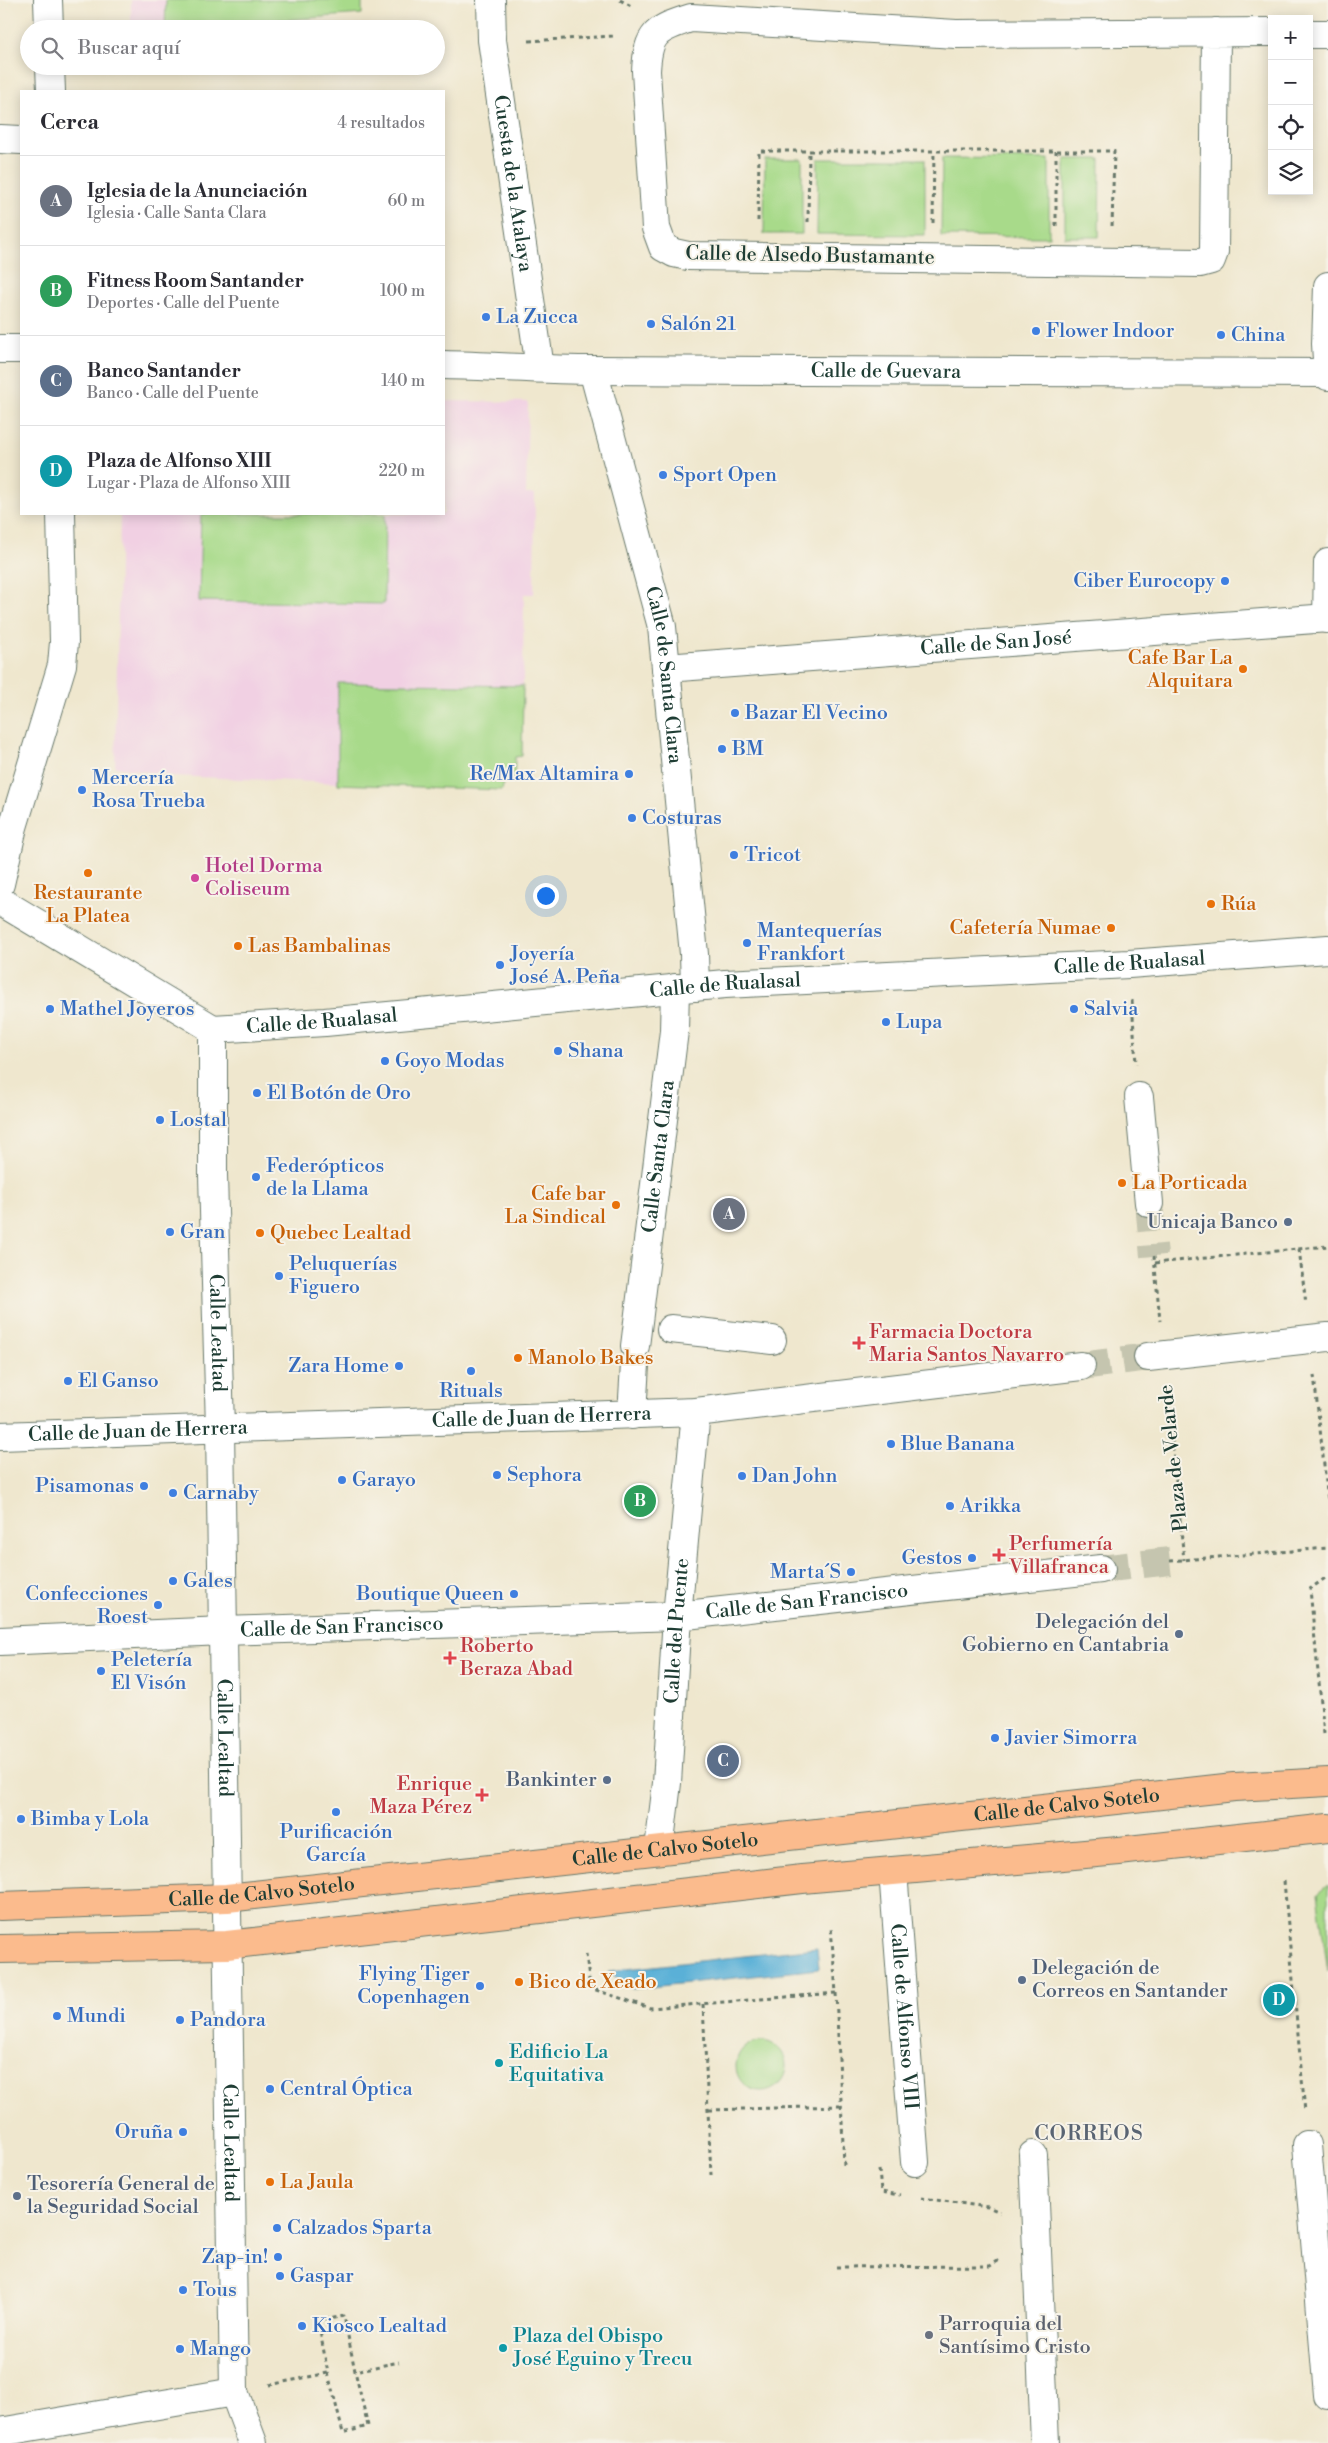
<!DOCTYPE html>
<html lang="es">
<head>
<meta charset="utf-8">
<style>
  body { margin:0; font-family:"Libre Bodoni",serif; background:#f2f2f3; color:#2b2b33 }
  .controls { position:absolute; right:15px; top:15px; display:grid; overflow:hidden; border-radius:0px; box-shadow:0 2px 12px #0003 }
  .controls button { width:45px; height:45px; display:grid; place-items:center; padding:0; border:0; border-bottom:1px solid #e1e1e2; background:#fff; color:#2b2b33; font:25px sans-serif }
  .you { position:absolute; left:545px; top:895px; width:18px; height:18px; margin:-12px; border:4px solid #fff; border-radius:50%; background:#1a73e8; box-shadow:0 0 0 8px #1a73e833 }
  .badge { display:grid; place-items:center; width:32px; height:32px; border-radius:50%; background:#ea580c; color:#fff; font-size:16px; font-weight:700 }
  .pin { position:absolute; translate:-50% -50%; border:2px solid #fff; box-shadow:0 1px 5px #0006 }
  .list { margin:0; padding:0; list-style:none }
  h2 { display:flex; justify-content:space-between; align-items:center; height:65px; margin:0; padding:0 20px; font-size:21px }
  h2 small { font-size:16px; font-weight:400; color:#7c7c81 }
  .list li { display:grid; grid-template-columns:32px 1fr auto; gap:15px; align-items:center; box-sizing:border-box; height:90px; padding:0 20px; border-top:1px solid #e1e1e2 }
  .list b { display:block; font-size:19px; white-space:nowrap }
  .list p { margin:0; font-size:16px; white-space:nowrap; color:#7c7c81 }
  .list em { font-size:16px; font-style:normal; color:#7c7c81 }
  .icon { flex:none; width:28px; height:28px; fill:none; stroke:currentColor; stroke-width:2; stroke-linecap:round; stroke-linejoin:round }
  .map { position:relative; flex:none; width:1328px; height:2443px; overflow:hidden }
  .search { position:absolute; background:#fff; box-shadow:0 2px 12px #0003; left:20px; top:20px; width:425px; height:55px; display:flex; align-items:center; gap:12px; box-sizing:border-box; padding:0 18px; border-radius:28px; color:#7c7c81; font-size:19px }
  .panel { position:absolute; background:#fff; box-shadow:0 2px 12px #0003; left:20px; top:90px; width:425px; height:425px; border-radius:0px }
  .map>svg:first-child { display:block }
  .built { fill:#f1d0e3 }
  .green { fill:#a8da8a; stroke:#648c5f }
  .water { fill:#5ab0d7; stroke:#3c7686 }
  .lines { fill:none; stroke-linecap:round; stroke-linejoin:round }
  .minor-tunnel { stroke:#c5c5af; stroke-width:28; stroke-dasharray:28 14; stroke-linecap:butt }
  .minor-casing { stroke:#68786a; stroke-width:30 }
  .major-casing { stroke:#68786a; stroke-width:30 }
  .path { stroke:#68786a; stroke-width:3; stroke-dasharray:4 4; stroke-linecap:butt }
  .minor { stroke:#fff; stroke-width:28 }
  .major { stroke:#fbbb8d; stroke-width:28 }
  .shop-dot { fill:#3f7fe0; stroke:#f7f3e8; stroke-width:2 }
  .food-dot { fill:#e8710a; stroke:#f7f3e8; stroke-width:2 }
  .hotel-dot { fill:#d1479c; stroke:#f7f3e8; stroke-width:2 }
  .service-dot { fill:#5c6f8a; stroke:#f7f3e8; stroke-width:2 }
  .health-dot { fill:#e0444e; stroke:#f7f3e8; stroke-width:2 }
  .culture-dot { fill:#0f9aa8; stroke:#f7f3e8; stroke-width:2 }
  .worship-dot { fill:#6b7280; stroke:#f7f3e8; stroke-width:2 }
  .labels { text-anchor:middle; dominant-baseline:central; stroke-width:4; stroke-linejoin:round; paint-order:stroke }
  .street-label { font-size:20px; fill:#1f3d34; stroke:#f7f3e8 }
  .shop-label { font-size:20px; fill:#366cbe; stroke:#f7f3e8; text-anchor:start }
  .food-label { font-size:20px; fill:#c56008; stroke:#f7f3e8; text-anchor:start }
  .hotel-label { font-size:20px; fill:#b23c85; stroke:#f7f3e8; text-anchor:start }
  .service-label { font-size:20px; fill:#4e5e75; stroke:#f7f3e8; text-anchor:end }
  .health-label { font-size:20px; fill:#be3a42; stroke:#f7f3e8; text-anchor:start }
  .culture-label { font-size:20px; fill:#0d838f; stroke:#f7f3e8; text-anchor:start }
  .worship-label { font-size:20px; fill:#5b616d; stroke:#f7f3e8; text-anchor:start }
  .neighbourhood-label { font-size:21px; letter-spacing:1px; fill:#5a6573; stroke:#f7f3e8 }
</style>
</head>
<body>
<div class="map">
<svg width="1328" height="2443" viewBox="0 0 1328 2443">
  <rect width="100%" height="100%" fill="#f7f3e8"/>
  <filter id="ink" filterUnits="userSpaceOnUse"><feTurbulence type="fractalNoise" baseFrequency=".02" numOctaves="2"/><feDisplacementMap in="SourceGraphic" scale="10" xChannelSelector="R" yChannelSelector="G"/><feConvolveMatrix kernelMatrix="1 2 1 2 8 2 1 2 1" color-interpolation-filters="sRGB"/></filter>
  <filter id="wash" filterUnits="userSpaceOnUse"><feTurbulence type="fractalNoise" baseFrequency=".0096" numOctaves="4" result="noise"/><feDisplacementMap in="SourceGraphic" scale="20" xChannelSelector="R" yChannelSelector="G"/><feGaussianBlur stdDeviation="1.12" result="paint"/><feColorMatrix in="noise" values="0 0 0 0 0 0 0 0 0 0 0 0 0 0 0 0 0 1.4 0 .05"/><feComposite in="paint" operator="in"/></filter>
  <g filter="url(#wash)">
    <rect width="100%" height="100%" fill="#efe7ce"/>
    <g class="built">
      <polygon points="131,0 166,0 165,29 131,29"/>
      <polygon points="444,401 528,402 526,494 535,494 534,594 524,594 522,756 515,757 514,782 504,782 502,790 173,776 115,767 120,514 444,514"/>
    </g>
    <g class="green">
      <polygon points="166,0 362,0 362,14 165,29"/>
      <polygon points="942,158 1049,159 1049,237 941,236"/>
      <polygon points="765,159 802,159 802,234 764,234"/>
      <polygon points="818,159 925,159 925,235 817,234"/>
      <polygon points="1065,159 1100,159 1099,237 1065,237"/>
      <polygon points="201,514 385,514 384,604 199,601"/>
      <polygon points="338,683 523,686 522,756 515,757 514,782 504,782 502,790 338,784"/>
      <polygon points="1328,1885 1328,1971 1317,1894"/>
      <circle cx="761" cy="2066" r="25"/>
    </g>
    <polygon class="water" points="817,1948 819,1969 632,1989 608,1971"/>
  </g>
  <g filter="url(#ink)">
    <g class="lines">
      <g class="minor-tunnel">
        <polyline points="1149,1203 1154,1256"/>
        <polyline points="1081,1366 1148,1357"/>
        <polyline points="1101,1569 1170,1561"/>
      </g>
      <g class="minor-casing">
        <g id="minor">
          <polyline points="48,0 49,29"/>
          <path id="s1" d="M491 0 492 40 540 368"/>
          <path d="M1216 32 1214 252 1211 260 1200 263 688 256 674 253 663 247 656 228 646 71C648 33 656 29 691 18L956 34 1272 32"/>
          <polyline points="1309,34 1328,34"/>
          <polyline points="50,66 51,91"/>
          <polyline points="0,139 21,140"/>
          <polyline points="1328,286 1326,344 1328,376"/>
          <polyline points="0,349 21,349"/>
          <path id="s2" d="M444 365C494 366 545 370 595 370 839 370 1084 374 1328 373"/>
          <path id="s3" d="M593 370 662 627 694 954 695 987"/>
          <polyline points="1327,619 1328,563"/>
          <path id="s4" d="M666 668 1328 618"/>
          <polyline points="0,884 13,827 62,665 64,642 61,514"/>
          <polyline points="0,901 213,1029"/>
          <path id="s5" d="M213 1029V1175L220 1428 234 2392 253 2443"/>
          <path id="s6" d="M213 1029 325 1022 725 984 1129 964 1328 949"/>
          <polyline points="1139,1097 1149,1203"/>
          <polyline points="671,1329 772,1340"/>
          <path id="s7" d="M635 1346 674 1031 675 988"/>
          <polyline points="1148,1357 1328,1337"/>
          <polyline points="632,1415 635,1364"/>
          <path id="s8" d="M0 1436 696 1412 1081 1366"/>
          <path id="s9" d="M0 1641 223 1631 677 1616 1101 1569"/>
          <path id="s10" d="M659 1849 667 1783 677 1616 696 1412"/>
          <path id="s11" d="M893 1871 915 2162"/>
          <polyline points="1307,2145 1328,2395"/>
          <polyline points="1033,2155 1045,2443"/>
          <polyline points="0,2432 234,2392"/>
        </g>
      </g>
      <g class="major-casing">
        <g id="major">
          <path id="s12" d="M0 1906 227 1898 1234 1787 1328 1782"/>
          <polyline points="0,1949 227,1945 802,1879 1119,1851 1328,1828"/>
        </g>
      </g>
      <g class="path">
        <polyline points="620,0 633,7"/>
        <polyline points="529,41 615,36"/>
        <polyline points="758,221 759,151 1114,151 1112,228"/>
        <polyline points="808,222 809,151"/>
        <polyline points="933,223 934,151"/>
        <polyline points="1056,226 1056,151"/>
        <polyline points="1132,1000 1136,1064"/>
        <polyline points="1299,1249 1306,1304"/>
        <polyline points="1154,1256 1160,1321"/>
        <polyline points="1155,1263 1328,1246"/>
        <polyline points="1314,1375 1328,1501"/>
        <polyline points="1167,1391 1184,1560"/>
        <polyline points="1170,1561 1328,1548"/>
        <polyline points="1324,1734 1310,1589 1328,1576"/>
        <polyline points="1284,1881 1305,2112"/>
        <polyline points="586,1954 590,1988 650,2008 836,1993 831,1927"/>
        <polyline points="836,1993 844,2165"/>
        <polyline points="703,2004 711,2175"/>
        <polyline points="709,2110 840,2106"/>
        <polyline points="879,2170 881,2192 900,2195"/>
        <polyline points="921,2198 988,2207 1000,2212"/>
        <polyline points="836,2267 990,2266 1001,2259"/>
        <polyline points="328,2373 343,2433 368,2426 355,2371"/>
        <polyline points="269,2385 328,2373 318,2321 344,2316 355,2371 399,2362"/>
      </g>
      <use href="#minor" class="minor"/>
      <use href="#major" class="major"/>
    </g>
  </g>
  <g class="shop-dot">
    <circle cx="486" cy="317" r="5"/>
    <circle cx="651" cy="324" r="5"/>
    <circle cx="1036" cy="331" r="5"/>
    <circle cx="1221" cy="335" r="5"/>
    <circle cx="663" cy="475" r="5"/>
    <circle cx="1225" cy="581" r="5"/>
    <circle cx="735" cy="713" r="5"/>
    <circle cx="722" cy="749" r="5"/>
    <circle cx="629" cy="774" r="5"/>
    <circle cx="82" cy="790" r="5"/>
    <circle cx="632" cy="818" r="5"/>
    <circle cx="734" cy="855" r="5"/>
    <circle cx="747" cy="943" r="5"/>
    <circle cx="500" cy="965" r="5"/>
    <circle cx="50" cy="1009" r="5"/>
    <circle cx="1074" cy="1009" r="5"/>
    <circle cx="886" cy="1022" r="5"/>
    <circle cx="558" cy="1051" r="5"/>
    <circle cx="385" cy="1061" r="5"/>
    <circle cx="257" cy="1093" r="5"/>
    <circle cx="160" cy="1120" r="5"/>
    <circle cx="256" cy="1177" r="5"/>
    <circle cx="170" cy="1232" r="5"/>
    <circle cx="279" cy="1276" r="5"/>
    <circle cx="399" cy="1366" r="5"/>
    <circle cx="471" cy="1371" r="5"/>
    <circle cx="68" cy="1381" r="5"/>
    <circle cx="891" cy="1444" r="5"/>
    <circle cx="497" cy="1475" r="5"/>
    <circle cx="742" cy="1476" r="5"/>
    <circle cx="342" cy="1480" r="5"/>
    <circle cx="144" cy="1486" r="5"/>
    <circle cx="173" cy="1493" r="5"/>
    <circle cx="950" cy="1506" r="5"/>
    <circle cx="972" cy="1558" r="5"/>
    <circle cx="851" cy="1572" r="5"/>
    <circle cx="173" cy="1581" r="5"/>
    <circle cx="514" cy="1594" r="5"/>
    <circle cx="158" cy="1605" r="5"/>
    <circle cx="101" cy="1671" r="5"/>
    <circle cx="995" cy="1738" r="5"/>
    <circle cx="336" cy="1812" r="5"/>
    <circle cx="21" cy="1819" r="5"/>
    <circle cx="480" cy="1986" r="5"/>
    <circle cx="57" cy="2016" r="5"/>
    <circle cx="180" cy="2020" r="5"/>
    <circle cx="270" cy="2089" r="5"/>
    <circle cx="183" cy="2132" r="5"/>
    <circle cx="277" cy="2228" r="5"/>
    <circle cx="278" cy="2257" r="5"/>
    <circle cx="280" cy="2276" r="5"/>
    <circle cx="183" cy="2290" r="5"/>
    <circle cx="302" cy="2326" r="5"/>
    <circle cx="180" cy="2349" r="5"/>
  </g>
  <g class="food-dot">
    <circle cx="1243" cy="669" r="5"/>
    <circle cx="88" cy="873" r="5"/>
    <circle cx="1211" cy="904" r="5"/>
    <circle cx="1111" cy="928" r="5"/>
    <circle cx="238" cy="946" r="5"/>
    <circle cx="1122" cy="1183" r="5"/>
    <circle cx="616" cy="1205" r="5"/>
    <circle cx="260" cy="1233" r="5"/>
    <circle cx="518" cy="1358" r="5"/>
    <circle cx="519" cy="1982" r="5"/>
    <circle cx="270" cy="2182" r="5"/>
  </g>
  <circle class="hotel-dot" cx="195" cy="878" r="5"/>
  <g class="service-dot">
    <circle cx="1288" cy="1222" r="5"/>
    <circle cx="1179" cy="1634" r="5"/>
    <circle cx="607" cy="1780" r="5"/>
    <circle cx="1022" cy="1980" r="5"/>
    <circle cx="17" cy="2196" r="5"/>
  </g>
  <g class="health-dot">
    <path d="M856.5 1335.5h5v5h5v5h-5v5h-5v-5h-5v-5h5z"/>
    <path d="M996.5 1547.5h5v5h5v5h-5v5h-5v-5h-5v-5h5z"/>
    <path d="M447.5 1650.5h5v5h5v5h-5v5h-5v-5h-5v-5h5z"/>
    <path d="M479.5 1787.5h5v5h5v5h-5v5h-5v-5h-5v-5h5z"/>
  </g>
  <g class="culture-dot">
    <circle cx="499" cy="2063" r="5"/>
    <circle cx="503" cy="2348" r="5"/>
  </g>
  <circle class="worship-dot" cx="929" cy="2335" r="5"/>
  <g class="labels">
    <g class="street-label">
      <text stroke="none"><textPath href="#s1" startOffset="185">Cuesta de la Atalaya</textPath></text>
      <text transform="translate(810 256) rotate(1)">Calle de Alsedo Bustamante</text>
      <text stroke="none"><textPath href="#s2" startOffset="442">Calle de Guevara</textPath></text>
      <text stroke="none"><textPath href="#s4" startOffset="331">Calle de San José</textPath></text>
      <text stroke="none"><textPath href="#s3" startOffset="314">Calle de Santa Clara</textPath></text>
      <text stroke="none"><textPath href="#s6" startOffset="919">Calle de Rualasal</textPath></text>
      <text stroke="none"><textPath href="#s6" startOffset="514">Calle de Rualasal</textPath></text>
      <text stroke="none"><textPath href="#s6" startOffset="109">Calle de Rualasal</textPath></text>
      <text stroke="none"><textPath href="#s7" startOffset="191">Calle Santa Clara</textPath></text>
      <text stroke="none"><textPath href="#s5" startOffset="304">Calle Lealtad</textPath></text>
      <text stroke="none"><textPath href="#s8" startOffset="542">Calle de Juan de Herrera</textPath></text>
      <text stroke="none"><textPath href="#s8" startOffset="138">Calle de Juan de Herrera</textPath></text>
      <text transform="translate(1174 1458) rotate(-96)">Plaza de Velarde</text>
      <text stroke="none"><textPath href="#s9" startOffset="808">Calle de San Francisco</textPath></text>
      <text stroke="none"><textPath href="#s9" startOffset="342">Calle de San Francisco</textPath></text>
      <text stroke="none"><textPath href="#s10" startOffset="219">Calle del Puente</textPath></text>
      <text stroke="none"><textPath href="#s5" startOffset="709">Calle Lealtad</textPath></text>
      <text stroke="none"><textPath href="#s12" startOffset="1072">Calle de Calvo Sotelo</textPath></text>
      <text stroke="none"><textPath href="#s12" startOffset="668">Calle de Calvo Sotelo</textPath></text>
      <text stroke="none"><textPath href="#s12" startOffset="262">Calle de Calvo Sotelo</textPath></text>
      <text stroke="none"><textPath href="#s11" startOffset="146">Calle de Alfonso VIII</textPath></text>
      <text stroke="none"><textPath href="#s5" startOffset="1114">Calle Lealtad</textPath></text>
    </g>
    <g class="shop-label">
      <text x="496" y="317">La Zucca</text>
      <text x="661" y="324">Salón 21</text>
      <text x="1046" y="331">Flower Indoor</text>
      <text x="1231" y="335">China</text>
      <text x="673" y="475">Sport Open</text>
      <text x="1215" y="581" text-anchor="end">Ciber Eurocopy</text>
      <text x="745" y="713">Bazar El Vecino</text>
      <text x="732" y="749">BM</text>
      <text x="619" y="774" text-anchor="end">Re/Max Altamira</text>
      <text x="92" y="778">Mercería<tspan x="92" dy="23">Rosa Trueba</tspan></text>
      <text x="642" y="818">Costuras</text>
      <text x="744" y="855">Tricot</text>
      <text x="757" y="931">Mantequerías<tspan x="757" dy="23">Frankfort</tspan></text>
      <text x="510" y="954">Joyería<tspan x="510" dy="23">José A. Peña</tspan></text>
      <text x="60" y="1009">Mathel Joyeros</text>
      <text x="1084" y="1009">Salvia</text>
      <text x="896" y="1022">Lupa</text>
      <text x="568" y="1051">Shana</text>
      <text x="395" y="1061">Goyo Modas</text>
      <text x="267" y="1093">El Botón de Oro</text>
      <text x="170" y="1120">Lostal</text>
      <text x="266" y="1166">Federópticos<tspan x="266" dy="23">de la Llama</tspan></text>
      <text x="180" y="1232">Gran</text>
      <text x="289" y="1264">Peluquerías<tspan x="289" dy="23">Figuero</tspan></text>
      <text x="389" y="1366" text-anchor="end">Zara Home</text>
      <text x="78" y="1381">El Ganso</text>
      <text x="471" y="1391" text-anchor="middle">Rituals</text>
      <text x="901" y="1444">Blue Banana</text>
      <text x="507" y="1475">Sephora</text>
      <text x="752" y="1476">Dan John</text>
      <text x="352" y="1480">Garayo</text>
      <text x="134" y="1486" text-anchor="end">Pisamonas</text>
      <text x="183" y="1493">Carnaby</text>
      <text x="960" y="1506">Arikka</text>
      <text x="962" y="1558" text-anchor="end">Gestos</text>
      <text x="841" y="1572" text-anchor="end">Marta´S</text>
      <text x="183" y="1581">Gales</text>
      <text x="148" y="1594" text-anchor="end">Confecciones<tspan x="148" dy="23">Roest</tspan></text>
      <text x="504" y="1594" text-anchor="end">Boutique Queen</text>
      <text x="111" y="1660">Peletería<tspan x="111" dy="23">El Visón</tspan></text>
      <text x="1005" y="1738">Javier Simorra</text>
      <text x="31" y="1819">Bimba y Lola</text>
      <text x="336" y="1832" text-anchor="middle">Purificación<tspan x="336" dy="23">García</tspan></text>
      <text x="470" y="1974" text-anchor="end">Flying Tiger<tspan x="470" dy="23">Copenhagen</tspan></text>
      <text x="67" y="2016">Mundi</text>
      <text x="190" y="2020">Pandora</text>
      <text x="280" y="2089">Central Óptica</text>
      <text x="173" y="2132" text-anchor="end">Oruña</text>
      <text x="287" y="2228">Calzados Sparta</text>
      <text x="268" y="2257" text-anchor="end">Zap-in!</text>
      <text x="290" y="2276">Gaspar</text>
      <text x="193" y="2290">Tous</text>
      <text x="312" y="2326">Kiosco Lealtad</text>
      <text x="190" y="2349">Mango</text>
    </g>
    <g class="food-label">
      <text x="1233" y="658" text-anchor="end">Cafe Bar La<tspan x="1233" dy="23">Alquitara</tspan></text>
      <text x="88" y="893" text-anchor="middle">Restaurante<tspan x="88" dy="23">La Platea</tspan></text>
      <text x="1221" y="904">Rúa</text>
      <text x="1101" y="928" text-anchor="end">Cafetería Numae</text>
      <text x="248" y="946">Las Bambalinas</text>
      <text x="1132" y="1183">La Porticada</text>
      <text x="606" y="1194" text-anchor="end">Cafe bar<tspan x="606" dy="23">La Sindical</tspan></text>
      <text x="270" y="1233">Quebec Lealtad</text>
      <text x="528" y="1358">Manolo Bakes</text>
      <text x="529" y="1982">Bico de Xeado</text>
      <text x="280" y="2182">La Jaula</text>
    </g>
    <g class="hotel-label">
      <text x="205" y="866">Hotel Dorma<tspan x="205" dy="23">Coliseum</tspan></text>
    </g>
    <g class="service-label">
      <text x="1278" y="1222">Unicaja Banco</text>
      <text x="1169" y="1622">Delegación del<tspan x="1169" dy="23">Gobierno en Cantabria</tspan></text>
      <text x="597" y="1780">Bankinter</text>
      <text x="1032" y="1968" text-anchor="start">Delegación de<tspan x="1032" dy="23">Correos en Santander</tspan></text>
      <text x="27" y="2184" text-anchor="start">Tesorería General de<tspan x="27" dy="23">la Seguridad Social</tspan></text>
    </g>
    <g class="health-label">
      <text x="869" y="1332">Farmacia Doctora<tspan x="869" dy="23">Maria Santos Navarro</tspan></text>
      <text x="1009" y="1544">Perfumería<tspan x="1009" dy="23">Villafranca</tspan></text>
      <text x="460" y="1646">Roberto<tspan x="460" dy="23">Beraza Abad</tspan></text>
      <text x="472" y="1784" text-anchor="end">Enrique<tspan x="472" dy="23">Maza Pérez</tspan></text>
    </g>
    <g class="culture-label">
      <text x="509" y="2052">Edificio La<tspan x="509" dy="23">Equitativa</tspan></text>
      <text x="513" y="2336">Plaza del Obispo<tspan x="513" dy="23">José Eguino y Trecu</tspan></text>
    </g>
    <g class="worship-label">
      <text x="939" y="2324">Parroquia del<tspan x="939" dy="23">Santísimo Cristo</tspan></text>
    </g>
    <g class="neighbourhood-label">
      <text x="1089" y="2134">CORREOS</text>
    </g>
  </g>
</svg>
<div class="controls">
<button>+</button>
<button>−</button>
<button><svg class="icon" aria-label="locate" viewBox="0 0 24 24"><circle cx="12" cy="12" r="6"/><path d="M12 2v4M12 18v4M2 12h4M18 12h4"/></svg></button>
<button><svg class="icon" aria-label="layers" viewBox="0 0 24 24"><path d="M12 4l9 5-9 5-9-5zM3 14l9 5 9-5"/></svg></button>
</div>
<div class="you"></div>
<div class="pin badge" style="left:729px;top:1214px;background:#6b7280">A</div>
<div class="pin badge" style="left:640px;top:1501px;background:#2e9e5b">B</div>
<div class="pin badge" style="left:723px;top:1761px;background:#5c6f8a">C</div>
<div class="pin badge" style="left:1279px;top:2000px;background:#0f9aa8">D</div>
<div class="search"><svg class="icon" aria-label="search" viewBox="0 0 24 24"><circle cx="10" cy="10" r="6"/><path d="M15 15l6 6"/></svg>Buscar aquí</div>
<section class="panel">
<h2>Cerca<small>4 resultados</small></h2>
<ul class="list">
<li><span class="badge" style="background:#6b7280">A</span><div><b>Iglesia de la Anunciación</b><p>Iglesia · Calle Santa Clara</p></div><em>60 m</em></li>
<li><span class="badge" style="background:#2e9e5b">B</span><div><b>Fitness Room Santander</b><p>Deportes · Calle del Puente</p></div><em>100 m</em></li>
<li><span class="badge" style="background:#5c6f8a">C</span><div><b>Banco Santander</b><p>Banco · Calle del Puente</p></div><em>140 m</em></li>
<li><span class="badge" style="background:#0f9aa8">D</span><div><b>Plaza de Alfonso XIII</b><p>Lugar · Plaza de Alfonso XIII</p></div><em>220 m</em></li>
</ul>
</section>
</div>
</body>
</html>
